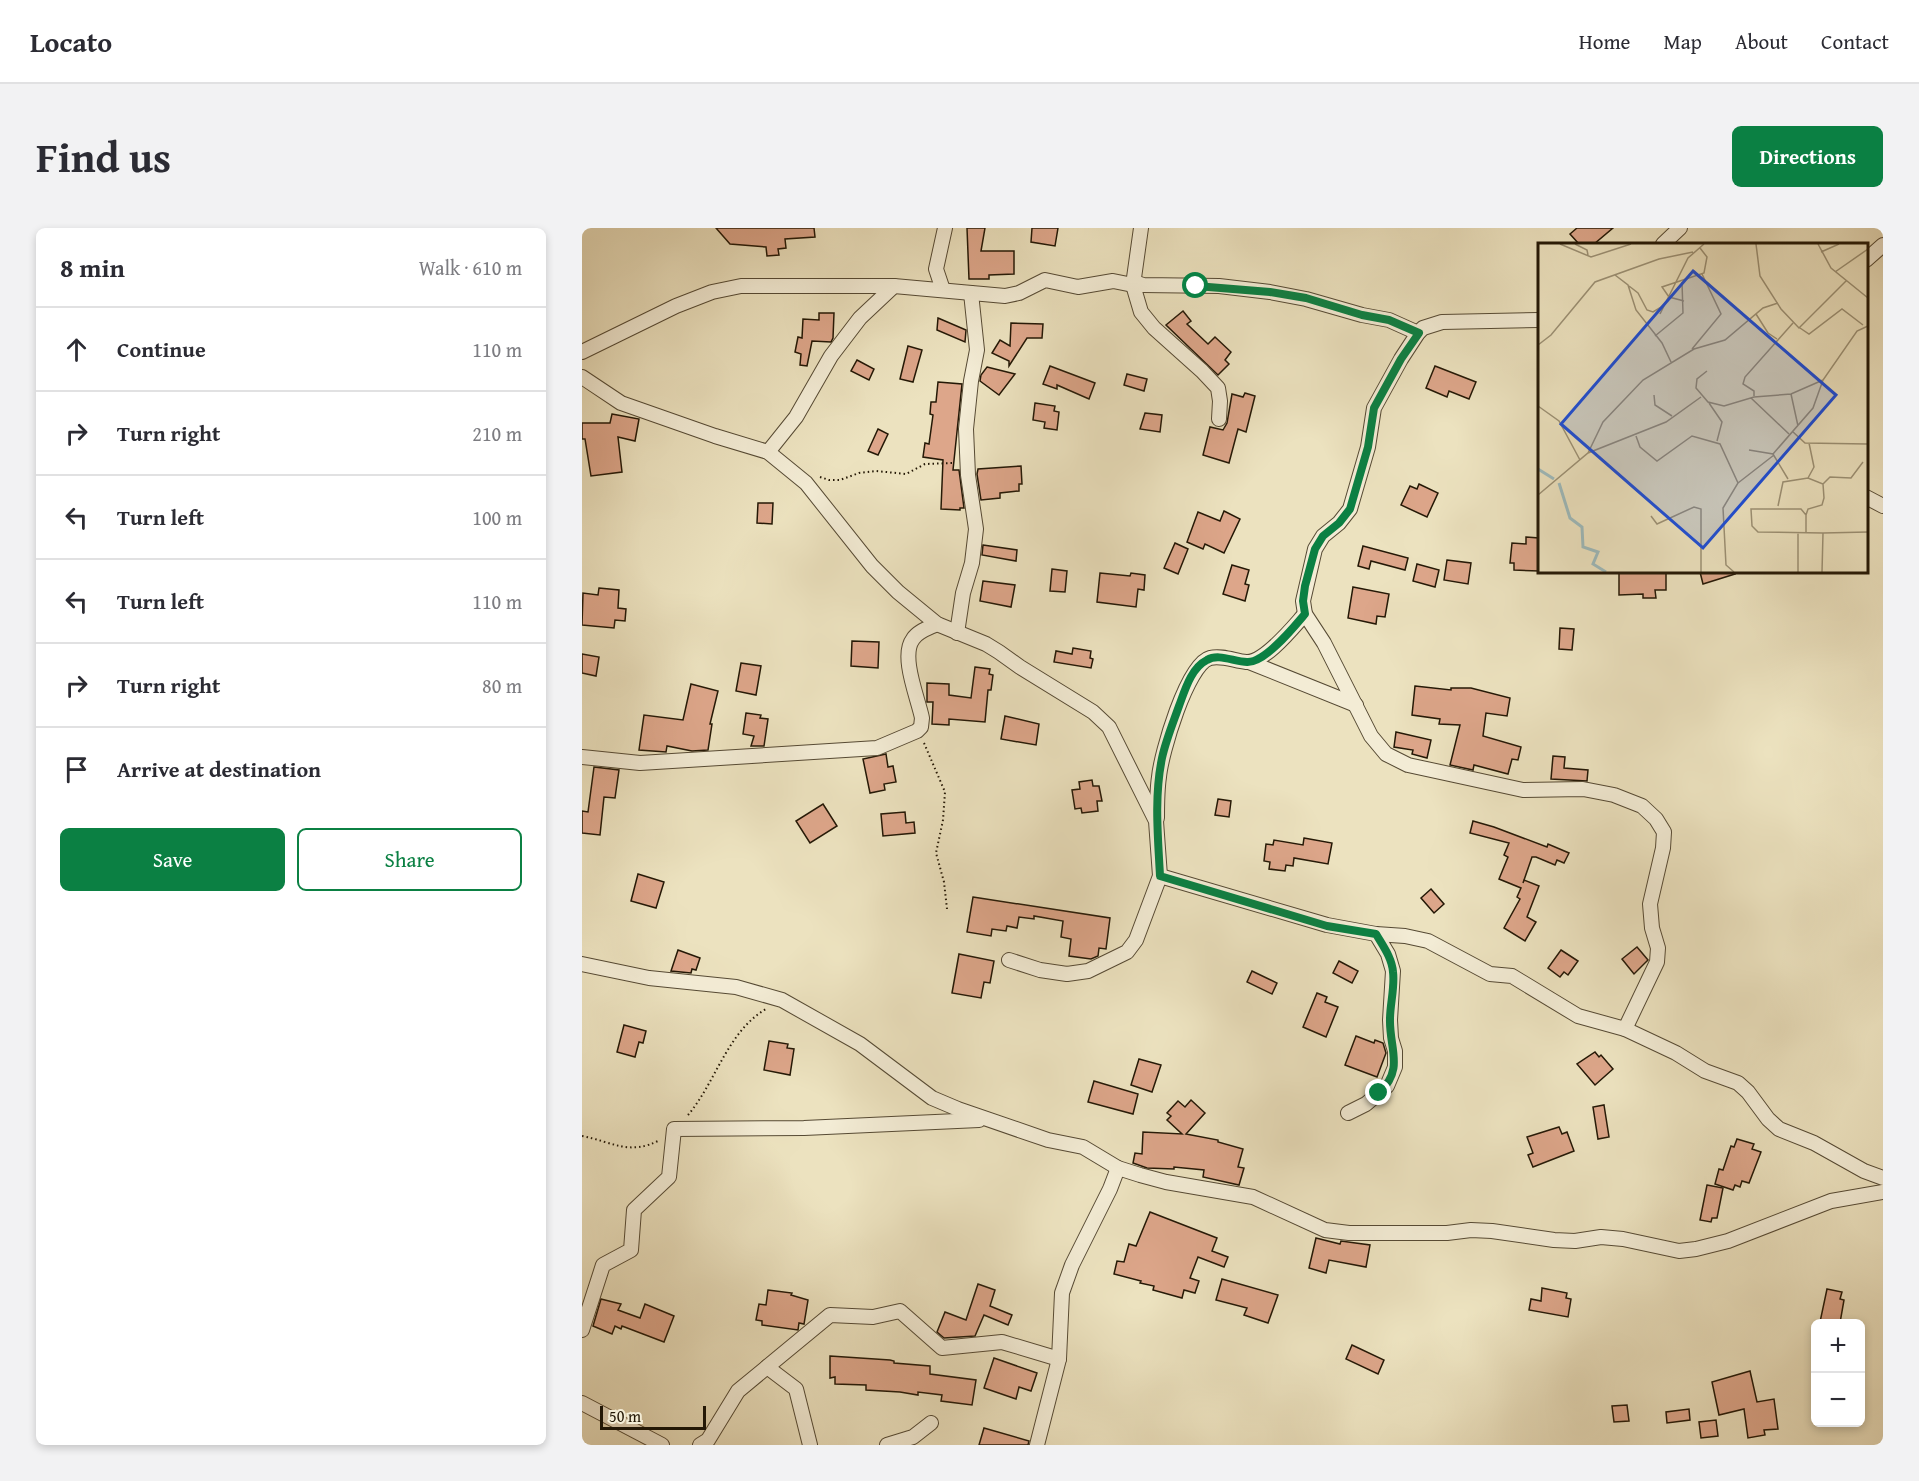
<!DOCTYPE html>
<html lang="en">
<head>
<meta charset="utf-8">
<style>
  body { margin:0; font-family:"Gentium Book Plus",serif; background:#f2f2f3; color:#2b2b33 }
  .controls { position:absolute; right:18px; bottom:18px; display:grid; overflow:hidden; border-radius:9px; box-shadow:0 3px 9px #0003 }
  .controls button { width:54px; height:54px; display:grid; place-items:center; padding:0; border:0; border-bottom:2px solid #e1e1e2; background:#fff; color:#2b2b33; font:30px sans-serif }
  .scale { position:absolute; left:18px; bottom:15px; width:106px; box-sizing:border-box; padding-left:6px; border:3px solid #241806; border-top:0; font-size:16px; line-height:21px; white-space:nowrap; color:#241806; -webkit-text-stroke:4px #f3ecd5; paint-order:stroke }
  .stop { position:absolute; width:18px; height:18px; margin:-14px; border:4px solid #0b8043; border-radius:50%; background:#fff }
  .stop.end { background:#0b8043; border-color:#fff; box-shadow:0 2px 6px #0008 }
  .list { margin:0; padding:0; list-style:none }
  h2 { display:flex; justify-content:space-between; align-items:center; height:78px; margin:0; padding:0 24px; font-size:26px }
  h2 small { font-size:20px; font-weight:400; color:#7c7c81 }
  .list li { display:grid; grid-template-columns:39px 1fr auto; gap:18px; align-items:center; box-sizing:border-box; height:84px; padding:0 24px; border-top:2px solid #e1e1e2 }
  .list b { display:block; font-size:22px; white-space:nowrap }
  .list em { font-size:20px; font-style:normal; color:#7c7c81 }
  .actions { display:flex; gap:12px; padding:18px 24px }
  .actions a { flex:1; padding:14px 0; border:2px solid #0b8043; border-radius:9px; text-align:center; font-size:21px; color:#0b8043 }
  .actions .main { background:#0b8043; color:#fff }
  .icon { flex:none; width:33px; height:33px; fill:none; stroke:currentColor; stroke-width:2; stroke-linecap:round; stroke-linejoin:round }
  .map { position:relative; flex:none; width:1301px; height:1217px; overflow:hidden; border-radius:9px }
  header { display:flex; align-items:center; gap:36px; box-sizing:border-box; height:84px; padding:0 30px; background:#fff; border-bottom:2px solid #e1e1e2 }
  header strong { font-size:28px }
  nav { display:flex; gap:33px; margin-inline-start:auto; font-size:21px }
  .intro { display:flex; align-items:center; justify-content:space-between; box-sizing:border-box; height:144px; padding:0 36px }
  h1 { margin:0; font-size:42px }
  .button { padding:15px 27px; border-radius:9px; background:#0b8043; color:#fff; font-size:21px; font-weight:700 }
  main { display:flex; gap:36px; padding:0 36px }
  aside { flex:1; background:#fff; border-radius:9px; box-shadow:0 3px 9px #0003 }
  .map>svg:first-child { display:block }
  .building { fill:#dda68a; stroke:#241806; stroke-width:1.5 }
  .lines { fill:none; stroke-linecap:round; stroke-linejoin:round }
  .street-casing { stroke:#564a34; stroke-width:16 }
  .path { stroke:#241806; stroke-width:2; stroke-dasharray:1.5 3; stroke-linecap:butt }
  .street { stroke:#f3ecd5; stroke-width:14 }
  .route { stroke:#0b8043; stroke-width:8 }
  .inset-river { fill:none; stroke:#9ebbbd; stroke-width:3 }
  .inset-road { fill:none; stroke:#9c9175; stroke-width:1.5 }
  .view { fill:#1d4ed8; fill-opacity:0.15; stroke:#1d4ed8; stroke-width:3 }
  .inset-edge { fill:none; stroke:#241806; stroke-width:3 }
</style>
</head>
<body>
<header>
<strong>Locato</strong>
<nav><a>Home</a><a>Map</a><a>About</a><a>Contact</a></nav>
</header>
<div class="intro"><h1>Find us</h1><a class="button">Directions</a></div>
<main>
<aside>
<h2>8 min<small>Walk · 610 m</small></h2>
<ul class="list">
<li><svg class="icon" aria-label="ahead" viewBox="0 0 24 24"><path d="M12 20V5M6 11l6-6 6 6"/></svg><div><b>Continue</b></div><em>110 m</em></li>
<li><svg class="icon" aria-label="right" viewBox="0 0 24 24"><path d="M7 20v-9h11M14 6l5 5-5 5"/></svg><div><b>Turn right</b></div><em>210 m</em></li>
<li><svg class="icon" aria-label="left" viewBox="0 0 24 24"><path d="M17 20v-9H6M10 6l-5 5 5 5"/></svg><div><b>Turn left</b></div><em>100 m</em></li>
<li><svg class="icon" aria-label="left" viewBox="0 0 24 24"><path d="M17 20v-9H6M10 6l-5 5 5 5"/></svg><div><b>Turn left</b></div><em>110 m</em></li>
<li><svg class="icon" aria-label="right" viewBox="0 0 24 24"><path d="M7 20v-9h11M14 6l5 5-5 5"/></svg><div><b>Turn right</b></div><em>80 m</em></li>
<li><svg class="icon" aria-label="arrive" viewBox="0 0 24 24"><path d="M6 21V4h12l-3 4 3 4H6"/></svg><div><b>Arrive at destination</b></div></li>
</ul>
<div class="actions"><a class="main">Save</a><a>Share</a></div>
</aside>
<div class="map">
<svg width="1301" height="1217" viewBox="0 0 1301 1217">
  <rect width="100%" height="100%" fill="#ece2bf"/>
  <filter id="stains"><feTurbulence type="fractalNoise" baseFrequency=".00333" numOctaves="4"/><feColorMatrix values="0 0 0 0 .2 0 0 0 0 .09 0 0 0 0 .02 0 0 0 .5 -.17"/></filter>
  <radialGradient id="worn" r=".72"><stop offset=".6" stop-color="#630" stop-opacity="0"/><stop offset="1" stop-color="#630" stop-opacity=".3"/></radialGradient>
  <g class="building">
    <polygon points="134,0 232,0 233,9 203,11 204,20 196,21 197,27 185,28 184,19 148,16"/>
    <polygon points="385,0 403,0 399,23 432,23 432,46 407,47 407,51 387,51"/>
    <polygon points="450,0 476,0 473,18 449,14"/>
    <polygon points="995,0 1031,0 1012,16 997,16 988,6"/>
    <polygon points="601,83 609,93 605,96 626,116 633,109 649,124 643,132 647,136 636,147 584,97"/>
    <polygon points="237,85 252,85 251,110 249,114 230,113 225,138 218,137 219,126 213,124 216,109 220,110 221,91 237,92"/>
    <polygon points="356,90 384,102 383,114 355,102"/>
    <polygon points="429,95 461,96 460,110 445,110 427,138 427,133 410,125 418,112 428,118"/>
    <polygon points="326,118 340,122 331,154 318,151"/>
    <polygon points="275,132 292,141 287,152 269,143"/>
    <polygon points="468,138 513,155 507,171 475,157 475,161 461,156"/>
    <polygon points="853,138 894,154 887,171 867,163 865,169 844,160"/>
    <polygon points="405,139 433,146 417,167 398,153 399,147"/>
    <polygon points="545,146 565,151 562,163 542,157"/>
    <polygon points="356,154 380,156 371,242 377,242 382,280 378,280 378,282 359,281 361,232 341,229 343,215 347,216 351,187 348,186 349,174 354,174"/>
    <polygon points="663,165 673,168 664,204 656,201 647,235 621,227 628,199 641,202 645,195 650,166 661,169"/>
    <polygon points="453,175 473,178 472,183 477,184 475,202 462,200 463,194 451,192"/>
    <polygon points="563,185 580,187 578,204 558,201"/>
    <polygon points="30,186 57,191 53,213 36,209 40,244 9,248 3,211 0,211 0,195 28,195"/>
    <polygon points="296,201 306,206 296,227 286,223"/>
    <polygon points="439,238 440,256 437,256 437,263 418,265 418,270 399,272 395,246 396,241"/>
    <polygon points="837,256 856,265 845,289 819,277 828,258 835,261"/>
    <polygon points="176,275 191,275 190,296 175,295"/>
    <polygon points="642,283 658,291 642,325 623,316 621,321 605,314 616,284 638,293"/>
    <polygon points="944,309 957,310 957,343 932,342 932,335 928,335 930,315 944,316"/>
    <polygon points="593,315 606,321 596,346 582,340"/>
    <polygon points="401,317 435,322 434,333 400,327"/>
    <polygon points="781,318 826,330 823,342 789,333 787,341 776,338"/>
    <polygon points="865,332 889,335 886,356 862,352"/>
    <polygon points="835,336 857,342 853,359 831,353"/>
    <polygon points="650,337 667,342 663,356 667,357 663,373 641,366"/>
    <polygon points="470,341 485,343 483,364 468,363"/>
    <polygon points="1037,344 1084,344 1084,362 1073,362 1074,370 1061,370 1061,366 1037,367"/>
    <polygon points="1118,344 1152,344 1153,346 1121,356"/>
    <polygon points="518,345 548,348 549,345 563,347 562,362 556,361 554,379 515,374"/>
    <polygon points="401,353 433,357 429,379 398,373"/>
    <polygon points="771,359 807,366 803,389 795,388 794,396 766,390"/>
    <polygon points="17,360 37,362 36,380 44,381 43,393 33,392 32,400 0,397 1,365 16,367"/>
    <polygon points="978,400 992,401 990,422 977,421"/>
    <polygon points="270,413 297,414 296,440 269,438"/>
    <polygon points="491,420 509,423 508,430 511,431 509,440 472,434 474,423 490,426"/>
    <polygon points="0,426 17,429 14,448 0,445"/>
    <polygon points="159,435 179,438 174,467 154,463"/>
    <polygon points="393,439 408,441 407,446 411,447 409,462 406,462 403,494 367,491 367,497 350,496 351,474 345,474 345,455 367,456 367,467 389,470"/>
    <polygon points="109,456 136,463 128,496 130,496 126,522 110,523 85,518 84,524 57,522 62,487 101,492"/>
    <polygon points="833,458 869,462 869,460 889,460 928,470 925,488 904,485 901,508 939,519 936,532 930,531 926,546 892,537 891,542 868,537 878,497 857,496 858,491 830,487"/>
    <polygon points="164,485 179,487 178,490 186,491 182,518 169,518 172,508 161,506"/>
    <polygon points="423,488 457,496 454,517 419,511"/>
    <polygon points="814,504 849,512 845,530 830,526 831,522 812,519"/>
    <polygon points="304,526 306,539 311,538 314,554 302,556 303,562 288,565 281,531"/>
    <polygon points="971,528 983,529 982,540 1006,542 1005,553 969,551"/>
    <polygon points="12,539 37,542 33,570 22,569 18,607 0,605 0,583 6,584"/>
    <polygon points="510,552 511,558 517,558 520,573 515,573 516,583 500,585 499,580 493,581 490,562 498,561 497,554"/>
    <polygon points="636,571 649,573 647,589 633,587"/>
    <polygon points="241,576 255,598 228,615 214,593"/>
    <polygon points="323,584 324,595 332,594 333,605 301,608 299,586"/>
    <polygon points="891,593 912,599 965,619 966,616 987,625 982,635 975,632 973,637 954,629 950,629 941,655 942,652 957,658 945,689 954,694 943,713 922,700 938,671 935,669 939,660 917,651 926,629 922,627 927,615 888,605"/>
    <polygon points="722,610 750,615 746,636 712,630 711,638 704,637 703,643 687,641 688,634 682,633 684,616 691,617 692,612 721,617"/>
    <polygon points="56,646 82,654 74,680 49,673"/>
    <polygon points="849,661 862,676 852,685 839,670"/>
    <polygon points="391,669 528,690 524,721 517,720 516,728 509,731 487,728 489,711 479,709 481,693 452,688 452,691 437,689 435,700 425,698 424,703 410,701 409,708 385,704"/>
    <polygon points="1055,719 1066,732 1052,746 1040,731"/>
    <polygon points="96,722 118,730 114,742 110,741 109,745 89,743"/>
    <polygon points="979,722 996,733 986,747 982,744 978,749 966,740"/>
    <polygon points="377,726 412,733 408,755 402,754 399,770 370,765"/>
    <polygon points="757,733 776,743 770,755 751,745"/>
    <polygon points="670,743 695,755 690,766 665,754"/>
    <polygon points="735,765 745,769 743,774 756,779 744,809 721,799"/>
    <polygon points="42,797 64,803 61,815 57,814 53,829 35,824"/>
    <polygon points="774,808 792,815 793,812 801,815 804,825 795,849 763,837"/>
    <polygon points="187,813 206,816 205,820 212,821 208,847 182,842"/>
    <polygon points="1013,824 1017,829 1019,827 1031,841 1013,857 995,836"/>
    <polygon points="557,831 579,837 570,864 549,857"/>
    <polygon points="512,853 556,866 551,886 506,874"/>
    <polygon points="609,872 623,885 604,906 636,912 636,914 661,921 656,939 662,940 657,957 621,949 622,942 592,939 592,941 565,940 551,935 553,925 560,926 561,904 600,906 585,892 589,888 585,885 596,873 603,879"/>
    <polygon points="1022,877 1027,909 1016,911 1011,879"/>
    <polygon points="977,899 980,906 985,904 992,923 951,939 946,927 951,925 945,909"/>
    <polygon points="1155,911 1172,916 1170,921 1179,924 1167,955 1160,953 1158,959 1153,957 1151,962 1133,956 1137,941 1141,942 1149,918 1152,919"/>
    <polygon points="1125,957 1141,960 1135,990 1130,990 1129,994 1118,992"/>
    <polygon points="568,984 635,1010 630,1023 646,1029 642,1039 616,1029 608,1050 617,1053 613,1065 602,1062 600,1070 571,1062 572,1058 558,1055 559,1053 532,1046 535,1033 542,1034 547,1016 554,1018"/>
    <polygon points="734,1010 758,1016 759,1013 788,1017 784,1039 747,1032 744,1045 727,1040"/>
    <polygon points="640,1051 696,1067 686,1095 662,1087 665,1080 634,1072"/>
    <polygon points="396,1056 413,1062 408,1078 430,1087 426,1097 402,1087 393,1108 362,1110 355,1104 363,1084 384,1092"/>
    <polygon points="960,1060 985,1065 984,1070 989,1071 986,1089 947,1082 949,1071 959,1073"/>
    <polygon points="1245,1061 1260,1064 1258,1071 1262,1072 1258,1095 1238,1094"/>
    <polygon points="186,1062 210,1065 209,1067 226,1072 222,1096 217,1095 216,1102 180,1097 180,1093 174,1092 177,1076 184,1077"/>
    <polygon points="19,1071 39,1076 36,1082 58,1090 63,1076 92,1088 82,1114 40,1098 39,1101 33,1098 30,1106 11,1098"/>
    <polygon points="770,1117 802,1132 796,1146 764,1131"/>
    <polygon points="248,1128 308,1132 312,1133 312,1135 348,1138 348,1146 394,1152 390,1177 359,1173 360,1167 336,1164 336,1167 318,1164 284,1162 284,1157 253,1156 253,1149 248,1150"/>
    <polygon points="412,1130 455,1145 449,1163 437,1159 434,1171 402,1160"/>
    <polygon points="1168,1143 1175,1174 1192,1171 1196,1201 1182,1202 1183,1207 1166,1210 1162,1181 1137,1187 1130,1154"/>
    <polygon points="1045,1177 1047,1193 1032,1194 1030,1178"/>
    <polygon points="1107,1181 1108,1192 1085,1195 1084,1184"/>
    <polygon points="1134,1192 1136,1208 1119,1210 1117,1194"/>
    <polygon points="402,1200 447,1213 446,1217 397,1217"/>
  </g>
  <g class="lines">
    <g class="street-casing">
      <g id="street">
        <polyline points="559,0 551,57 559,84 572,100 620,143 636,160 638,173 637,191"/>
        <polyline points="1081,16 1098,0"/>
        <polyline points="1284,32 1301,17"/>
        <polyline points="552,54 561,57 637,58 688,64 724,71 780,87 807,92 836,105"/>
        <polyline points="361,62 354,41 363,0"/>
        <polyline points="957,92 860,94 841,100 836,105 819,131 792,180 786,219 768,281 757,295 741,308 733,321 721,373 723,386 742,415 789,508 804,526 826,537 941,562 1001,561 1032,567 1060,578 1074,591 1082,604 1081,620 1068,676 1070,700 1076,720 1075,734 1043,801"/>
        <polyline points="0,124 94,78 130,64 159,58 312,58 423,68 437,65 463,52 496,59 531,53 551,57"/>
        <polyline points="0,149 39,175 133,208 186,224 224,255 290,338 316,364 355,396 404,416 417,424 438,439 511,484 527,499 574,593 578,648 554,712 545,724 506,743 485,746 458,742 427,732"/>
        <polyline points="186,224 214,189 249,128 278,90 312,58"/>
        <polyline points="1284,269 1301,278"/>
        <polyline points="375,405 381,365 390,335 394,301 386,247 384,201 389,153 395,122 389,65"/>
        <polyline points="667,434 774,477"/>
        <path d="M0 529 58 535 295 520 335 503 339 499 340 490C336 470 318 428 331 411 336 403 347 400 355 396"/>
        <path d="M575 590C575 576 575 562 577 549 579 526 605 436 628 430 640 427 653 433 664 434 683 435 712 398 723 386"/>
        <polyline points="578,648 745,697 794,706 823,708 846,713 908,746 930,748 996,788 1043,801 1094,825 1123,843 1156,855 1166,864 1186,891 1197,901 1232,915 1282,943 1301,950"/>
        <polyline points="0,736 67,750 154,759 200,772 278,816 350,870 376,881 466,912 501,919 536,940 558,947 584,954 671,969 743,1002 767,1005 865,1005 889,1002 910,1003 972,1012 993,1013 1019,1009 1041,1011 1097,1023 1114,1021 1146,1013 1249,973 1301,964"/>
        <polyline points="766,885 784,876 805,858 813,839 813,823 809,810 808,792 811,743 806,726 794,706"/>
        <polyline points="0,1102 21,1037 49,1022 52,982 87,949 92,901 222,900 397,892"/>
        <polyline points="185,1139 214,1161 228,1217"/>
        <polyline points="0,1175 80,1217"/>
        <polyline points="118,1217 126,1212 156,1163 248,1087 291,1089 318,1083 360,1120 420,1114 477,1131"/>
        <polyline points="305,1217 331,1209 349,1195"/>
        <polyline points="455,1217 477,1131 480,1065 490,1037 528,961 536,940"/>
      </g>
    </g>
    <g class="path">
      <polyline points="238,249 247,252 258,252 277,245 294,243 324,246 343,236 371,235"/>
      <polyline points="342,515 363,564 361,592 354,625 362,654 365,681"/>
      <path d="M106 887C134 854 145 804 184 781"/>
      <path d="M0 908C31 914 47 928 78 912"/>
    </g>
    <use href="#street" class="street"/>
  </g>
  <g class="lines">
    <path class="route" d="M614 58 688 64 724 70 780 87 807 92 837 105 819 131 792 180 786 219 768 281 757 295 741 308 733 321 723 358 721 373 723 386C712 399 683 435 665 434 652 434 637 425 625 432 609 440 603 462 597 478 591 495 584 512 580 530 572 569 576 609 578 648L745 698 794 706C801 718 810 730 811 744 813 759 808 776 808 791 807 820 823 841 797 865"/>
  </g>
  <g transform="translate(956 15)">
    <rect width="330" height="330" fill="#ece2bf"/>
    <path class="inset-river" d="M0 226 16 236M21 240 32 275 44 284 45 304 60 309 55 321 68 329"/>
    <path class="inset-road" d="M22 1 53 14 93 1M37 1 49 7 50 12M218 1 222 33 243 66 261 85 308 38M280 1 293 25 330 55M283 9 301 1M297 29 330 6M77 32 90 42 98 67 124 100 133 119M91 43 100 50 109 67 115 69 125 63M146 58 131 54 124 44 166 30 169 14 162 5M122 71 150 15 166 1M218 71 230 90 239 96M262 85 271 91 304 66 325 82M117 93 145 70 144 39M0 102 13 92 57 39 121 16 155 9M154 106 183 71 164 31M169 128 159 136 158 145 170 159 186 163 216 154 253 151 285 137M253 151 260 183M116 152 117 162 134 173M216 153V148L205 141 207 134 255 80M213 155 251 191M171 160 184 179 179 198M0 163 21 178 42 217M254 188 267 200 329 201M98 193 102 204 119 218 154 193 182 201 200 240 185 265 188 322 196 329M211 207 235 211 250 236M50 210 65 179 105 137 156 106 187 97 225 65 240 60M235 211 275 165 285 137 319 88 330 83M270 235 276 224 271 200M200 240 236 212M285 241 292 234 313 235 325 219M0 252 50 210 128 179 163 154M240 263 245 239 270 235 285 241 286 255 284 262 270 266 268 272M113 273 119 281 156 264 163 266V329M268 289V272L263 266H213L214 283 220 289 285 290 330 289M260 329V289M284 329 285 290"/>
    <path class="view" d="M155 28 298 152 165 305 23 181Z"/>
    <rect width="330" height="330" class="inset-edge"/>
  </g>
  <rect width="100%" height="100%" filter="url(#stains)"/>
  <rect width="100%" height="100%" fill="url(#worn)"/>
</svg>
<div class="controls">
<button>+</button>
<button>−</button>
</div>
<div class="scale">50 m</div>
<div class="stop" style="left:614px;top:58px"></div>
<div class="stop end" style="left:797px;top:865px"></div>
</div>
</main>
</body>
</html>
